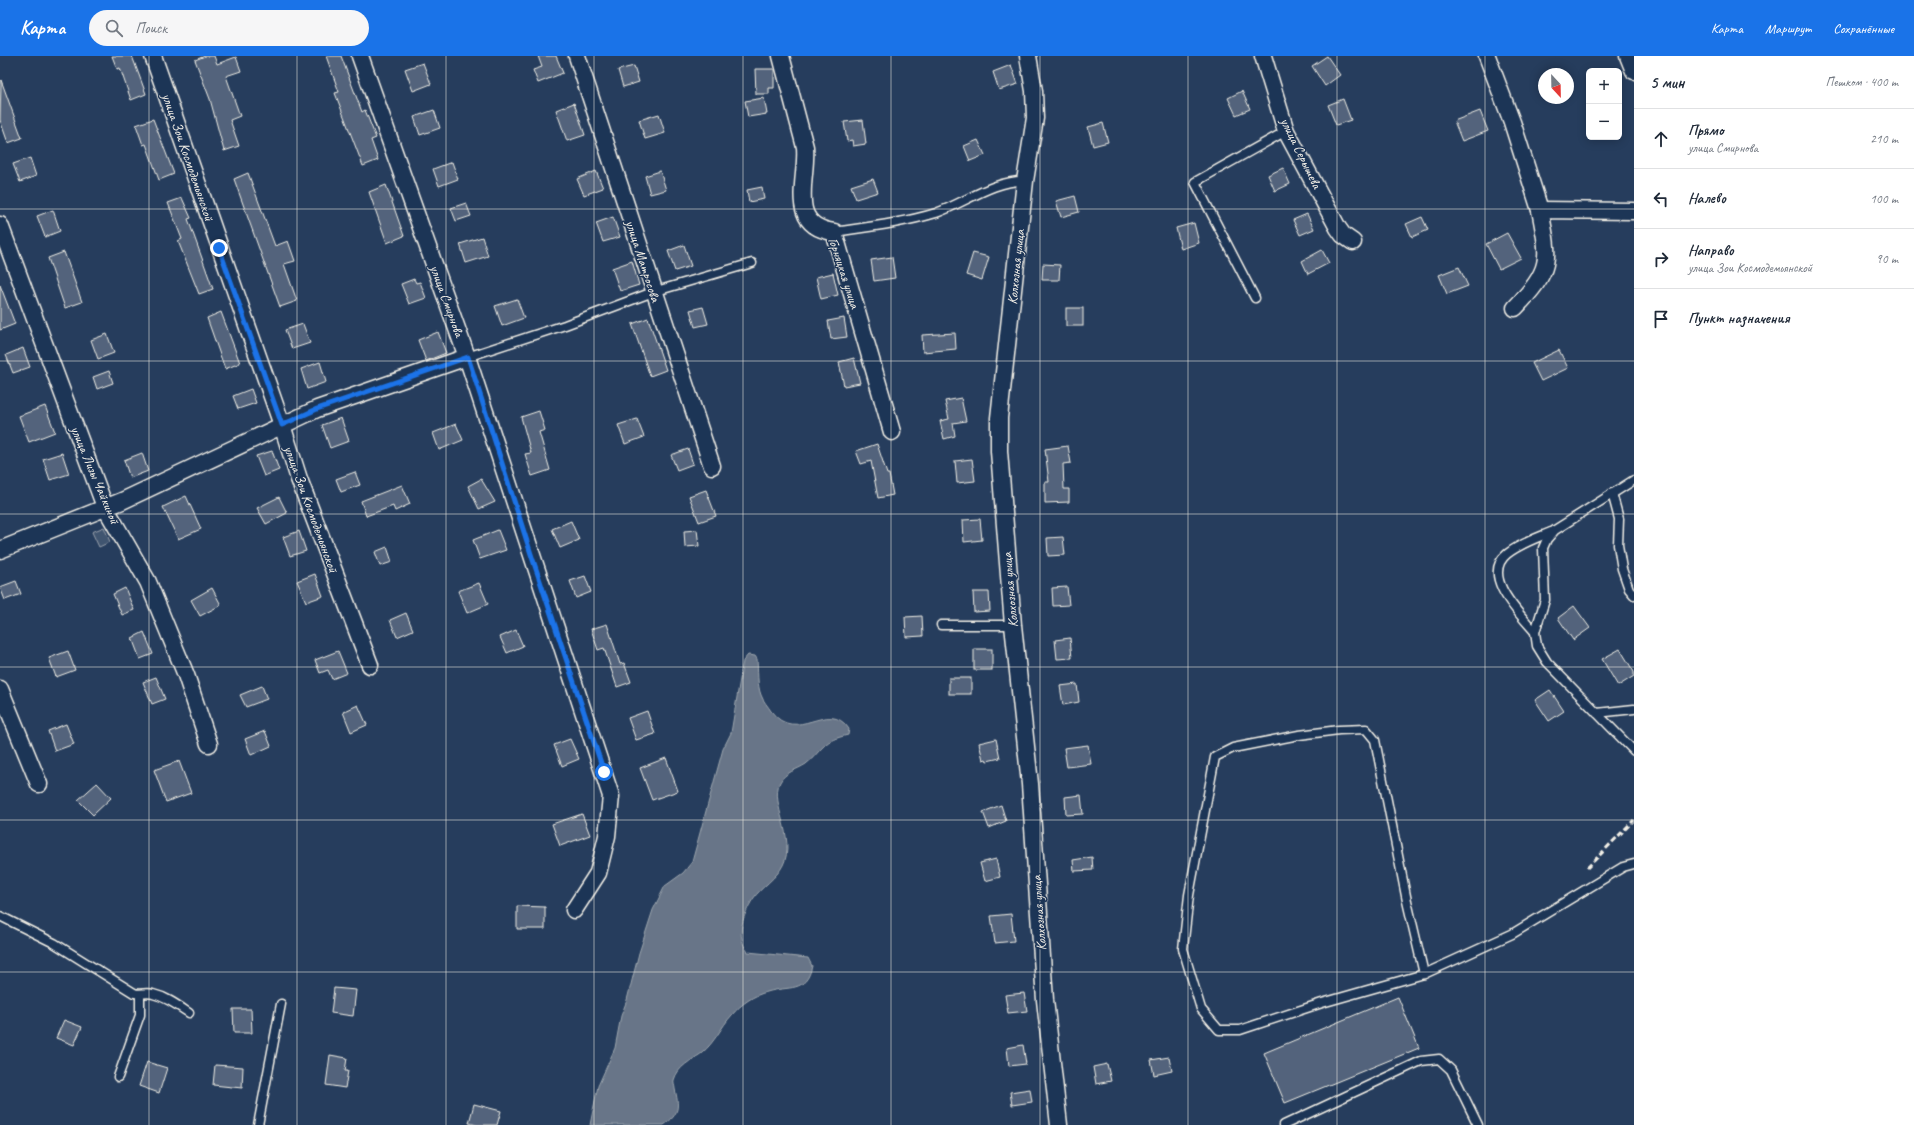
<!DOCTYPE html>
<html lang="ru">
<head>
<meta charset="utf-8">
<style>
  body { margin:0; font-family:Caveat,sans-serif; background:#f6f6f7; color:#1f2937 }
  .controls { position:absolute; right:12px; top:12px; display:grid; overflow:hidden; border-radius:6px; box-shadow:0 2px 10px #0003 }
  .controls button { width:36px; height:36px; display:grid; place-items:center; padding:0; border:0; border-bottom:1px solid #e0e1e3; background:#fff; color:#1f2937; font:20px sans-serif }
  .compass { position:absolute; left:1538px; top:12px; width:36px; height:36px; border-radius:50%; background:#fff; box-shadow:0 2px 10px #0003; rotate:158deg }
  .stop { position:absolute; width:12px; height:12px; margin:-9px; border:3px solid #1a73e8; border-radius:50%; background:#fff }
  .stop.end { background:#1a73e8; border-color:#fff; box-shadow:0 1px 4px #0008 }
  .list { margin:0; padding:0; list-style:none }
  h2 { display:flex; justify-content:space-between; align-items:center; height:52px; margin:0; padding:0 16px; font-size:17px }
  h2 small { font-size:13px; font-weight:400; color:#747a83 }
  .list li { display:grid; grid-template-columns:26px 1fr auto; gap:12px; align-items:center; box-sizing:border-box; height:60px; padding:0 16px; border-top:1px solid #e0e1e3 }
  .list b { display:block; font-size:15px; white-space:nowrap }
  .list p { margin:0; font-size:13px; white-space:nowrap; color:#747a83 }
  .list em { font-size:13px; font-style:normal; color:#747a83 }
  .icon { flex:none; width:22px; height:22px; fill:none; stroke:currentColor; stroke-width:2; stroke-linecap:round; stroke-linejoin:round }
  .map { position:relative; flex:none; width:1634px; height:1069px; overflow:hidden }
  header { display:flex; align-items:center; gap:24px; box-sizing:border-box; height:56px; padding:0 20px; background:#1a73e8; color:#fff }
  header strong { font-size:19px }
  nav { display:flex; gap:22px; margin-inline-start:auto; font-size:14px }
  .search { width:280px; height:36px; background:#f6f6f7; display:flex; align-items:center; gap:10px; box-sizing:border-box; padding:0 14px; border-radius:22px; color:#747a83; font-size:15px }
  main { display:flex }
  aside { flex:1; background:#fff }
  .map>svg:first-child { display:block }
  .green { fill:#40546f; stroke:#9aa2ac }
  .water { fill:#677588; stroke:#9fa7ae }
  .building { fill:#52647b; stroke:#f4f1e8 }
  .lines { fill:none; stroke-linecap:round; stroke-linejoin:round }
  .lane-casing { stroke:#f4f1e8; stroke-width:11 }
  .street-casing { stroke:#f4f1e8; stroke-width:19 }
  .lane { stroke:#1d3557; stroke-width:8 }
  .street { stroke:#1d3557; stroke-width:16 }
  .rail { stroke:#f4f1e8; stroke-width:3; stroke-dasharray:6 3; stroke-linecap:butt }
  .route { stroke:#1a73e8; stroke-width:5 }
  .grid { fill:none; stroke:#f4f1e8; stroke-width:1; stroke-opacity:0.55 }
  .labels { text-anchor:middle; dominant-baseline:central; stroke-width:3; stroke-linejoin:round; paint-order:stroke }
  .street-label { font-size:14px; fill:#f4f1e8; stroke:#1d3557 }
</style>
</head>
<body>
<header>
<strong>Карта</strong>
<div class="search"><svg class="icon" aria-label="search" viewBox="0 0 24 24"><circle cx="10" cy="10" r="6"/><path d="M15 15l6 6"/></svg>Поиск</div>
<nav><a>Карта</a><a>Маршрут</a><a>Сохранённые</a></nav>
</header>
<main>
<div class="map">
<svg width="1634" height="1069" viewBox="0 0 1634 1069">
  <rect width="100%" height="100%" fill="#263d5d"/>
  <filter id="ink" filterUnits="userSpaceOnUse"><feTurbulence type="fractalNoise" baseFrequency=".025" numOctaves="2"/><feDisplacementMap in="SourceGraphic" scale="8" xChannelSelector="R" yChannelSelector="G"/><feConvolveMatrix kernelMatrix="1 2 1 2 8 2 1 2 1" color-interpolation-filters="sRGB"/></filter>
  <g filter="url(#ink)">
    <polygon class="green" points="104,471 110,486 99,491 92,476"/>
    <path class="water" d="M748 599 755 600 757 603C758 614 757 629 761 639 763 645 768 650 771 655 797 690 828 641 849 673L848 679C840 681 832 683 826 688 819 694 814 702 806 708 797 714 785 716 780 726 769 747 797 782 783 809 777 822 761 831 753 843 743 859 735 880 748 896L808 902 812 910C806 938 789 929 767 936 754 939 741 948 732 959 721 971 715 986 702 997 691 1005 678 1010 674 1024 673 1027 675 1030 675 1033 679 1050 680 1058 664 1069H590L598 1030 615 992 621 960 627 944 639 897 653 854 665 830 683 817 692 806 723 693 731 677 743 605Z"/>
    <g class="building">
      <polygon points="112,0 132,0 146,38 131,44 120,12 117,13"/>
      <polygon points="205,0 214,0 217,8 236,1 241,15 226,20 240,60 230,64 239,90 224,95 210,43 195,4"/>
      <polygon points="326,0 341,0 362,56 365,54 376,82 371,84 378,104 363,110 335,37 339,36"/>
      <polygon points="538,0 556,0 563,17 538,27 533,14 542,11"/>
      <polygon points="1327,0 1340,19 1325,30 1312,10"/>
      <polygon points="423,7 431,28 413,35 405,13"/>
      <polygon points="1011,9 1018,28 999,34 993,16"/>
      <polygon points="634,10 639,26 623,31 618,14"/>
      <polygon points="755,13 774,13 774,32 769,32 769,38 756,38"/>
      <polygon points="1,24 22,82 8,87 0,64"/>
      <polygon points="1242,35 1250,53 1236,59 1228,42"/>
      <polygon points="764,42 767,58 748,61 745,45"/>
      <polygon points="1343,43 1351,64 1336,69 1328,49"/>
      <polygon points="574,47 585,79 567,85 556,54"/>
      <polygon points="434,54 440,72 420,79 414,61"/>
      <polygon points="1480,55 1488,75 1462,85 1454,65"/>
      <polygon points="659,58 665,77 645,83 639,64"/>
      <polygon points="153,63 174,118 159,124 146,88 143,89 136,69"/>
      <polygon points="863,64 866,88 853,90 852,84 847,85 844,66"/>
      <polygon points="1103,67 1108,86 1093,90 1088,71"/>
      <polygon points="978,84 985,99 970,105 964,90"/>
      <polygon points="30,102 36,120 20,126 13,108"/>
      <polygon points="452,106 458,123 439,130 433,113"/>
      <polygon points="1283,112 1290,128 1275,135 1268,119"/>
      <polygon points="596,115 603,132 584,139 577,123"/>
      <polygon points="660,115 666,134 650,138 645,120"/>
      <polygon points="248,117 275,190 288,185 295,205 284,208 297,245 280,251 234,123"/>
      <polygon points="873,123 878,136 856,143 851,130"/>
      <polygon points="386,129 404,180 387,187 369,136"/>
      <polygon points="762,131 764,143 749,146 747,134"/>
      <polygon points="1075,140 1079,156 1061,161 1056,145"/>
      <polygon points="182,142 191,162 188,163 213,233 199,238 178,185 182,183 168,147"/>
      <polygon points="466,147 471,160 456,165 451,152"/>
      <polygon points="53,154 60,175 45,181 37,160"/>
      <polygon points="1307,158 1314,173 1300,179 1293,164"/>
      <polygon points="613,161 620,181 603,186 596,167"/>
      <polygon points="1422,161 1428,174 1412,181 1406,168"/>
      <polygon points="1194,167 1199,187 1181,193 1176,172"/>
      <polygon points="1507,177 1521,202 1499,213 1486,188"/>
      <polygon points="482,181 488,200 466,207 460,188"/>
      <polygon points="684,189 691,210 675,215 668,195"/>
      <polygon points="1322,194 1329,207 1308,218 1302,205"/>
      <polygon points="64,196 82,246 65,252 48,202"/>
      <polygon points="973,197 989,201 982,224 966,219"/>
      <polygon points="892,201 895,222 874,225 871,204"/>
      <polygon points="632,205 639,229 620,235 612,212"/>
      <polygon points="1043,208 1060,209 1059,224 1042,224"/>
      <polygon points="1459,211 1468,230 1447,238 1439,219"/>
      <polygon points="833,217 838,239 821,243 816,221"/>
      <polygon points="414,223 416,227 420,226 426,242 409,248 401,228"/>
      <polygon points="0,229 15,268 0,274"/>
      <polygon points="517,243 524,262 502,270 495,250"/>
      <polygon points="703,251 708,268 695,271 690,254"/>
      <rect x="1066" y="252" width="17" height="18"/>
      <polygon points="221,256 240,307 225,313 207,262"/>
      <polygon points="648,262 666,314 650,320 632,268"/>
      <polygon points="844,262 847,281 831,283 828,265"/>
      <polygon points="303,268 310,287 292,293 285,274"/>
      <polygon points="438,276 446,297 426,305 418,284"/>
      <polygon points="955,277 956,293 923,296 922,279"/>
      <polygon points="107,278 114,297 98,303 91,284"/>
      <polygon points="23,292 30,311 13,317 6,299"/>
      <polygon points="1559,294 1568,312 1541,325 1532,307"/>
      <polygon points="854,302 860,327 844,330 839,306"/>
      <polygon points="320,306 326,326 307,333 301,313"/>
      <polygon points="109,315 113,327 97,333 93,321"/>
      <polygon points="251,333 256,347 238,353 233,340"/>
      <polygon points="961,342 966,365 953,367 955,380 944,383 940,365 949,363 945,345"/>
      <polygon points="45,350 55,376 29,386 19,360"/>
      <polygon points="539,355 545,374 539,376 550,414 532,420 525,398 531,397 521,361"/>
      <polygon points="341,362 349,385 330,392 322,369"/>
      <polygon points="637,363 644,381 625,388 618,369"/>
      <polygon points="456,368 463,384 439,394 433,377"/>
      <polygon points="877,388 887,418 889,418 893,439 878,442 871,405 861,408 856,395"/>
      <polygon points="1068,390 1071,407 1063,408 1064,433 1069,433 1069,446 1045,447 1045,426 1049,426 1045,393"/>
      <polygon points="688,393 693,408 677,414 671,399"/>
      <polygon points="272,395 279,414 264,420 256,400"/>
      <polygon points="62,397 69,418 50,424 43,403"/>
      <polygon points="142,397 148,415 130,422 124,404"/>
      <polygon points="972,403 975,425 957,427 955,405"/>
      <polygon points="355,416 360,429 341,436 336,423"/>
      <polygon points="481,423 495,446 479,453 468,430"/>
      <polygon points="402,429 410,448 395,455 393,450 366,460 361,445"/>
      <polygon points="706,434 716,460 699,466 689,440"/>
      <polygon points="186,440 201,473 178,483 163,451"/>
      <polygon points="279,441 287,457 266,468 257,452"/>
      <polygon points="980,463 982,484 964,486 963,464"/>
      <polygon points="571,465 579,484 560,492 552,473"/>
      <polygon points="498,474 506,494 480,503 473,484"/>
      <polygon points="697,474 699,490 685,491 684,475"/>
      <polygon points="299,475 306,495 290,500 283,481"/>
      <polygon points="1063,481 1065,499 1048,500 1047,482"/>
      <polygon points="387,491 392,506 380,510 375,496"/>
      <polygon points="315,518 323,540 306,546 297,525"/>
      <polygon points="585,520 591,536 576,542 570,525"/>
      <polygon points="16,525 21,538 5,544 0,531"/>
      <polygon points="479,527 488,548 467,557 458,535"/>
      <polygon points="1067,531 1069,549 1053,550 1052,532"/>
      <polygon points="125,532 134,554 122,559 113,538"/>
      <polygon points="212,532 221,549 200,560 191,544"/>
      <polygon points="973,536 989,536 990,555 974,556"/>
      <polygon points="1574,550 1590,572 1573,584 1558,562"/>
      <polygon points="406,557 413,574 397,581 390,564"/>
      <polygon points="922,560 923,580 906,581 905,561"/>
      <polygon points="607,568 620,608 624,607 631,626 617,631 604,592 598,594 591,573"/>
      <polygon points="516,574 523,590 507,597 500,581"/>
      <polygon points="144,576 153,598 140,603 132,582"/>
      <polygon points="1070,582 1072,602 1057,603 1055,584"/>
      <rect x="974" y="593" width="18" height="21"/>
      <polygon points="1620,593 1634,616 1634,620 1618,630 1602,603"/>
      <polygon points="68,595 75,614 56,621 49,602"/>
      <polygon points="338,595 347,617 332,623 328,614 320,617 315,604"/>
      <polygon points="156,621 165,643 152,648 143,626"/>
      <rect x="949" y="622" width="22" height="16"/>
      <polygon points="1077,628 1079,646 1063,649 1060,630"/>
      <polygon points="262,630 267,643 246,651 240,639"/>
      <polygon points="1550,634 1564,655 1549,665 1535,644"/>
      <polygon points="358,649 367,669 351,676 343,656"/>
      <polygon points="647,655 655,678 636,684 628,662"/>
      <polygon points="66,668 74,688 55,695 48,675"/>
      <polygon points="265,675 271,690 251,699 245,683"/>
      <polygon points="570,683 579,703 562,710 554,689"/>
      <polygon points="996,683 1000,702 987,705 986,703 983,704 979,687"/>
      <polygon points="1088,689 1091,708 1067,711 1064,692"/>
      <polygon points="666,702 678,735 652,744 640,712"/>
      <polygon points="179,705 191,737 166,746 154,714"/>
      <polygon points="97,727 111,742 93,759 78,744"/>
      <polygon points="1081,739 1083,758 1066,759 1065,741"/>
      <polygon points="1001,749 1006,765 989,772 983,756"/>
      <polygon points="582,758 590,779 560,790 552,768"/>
      <polygon points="1092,801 1093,814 1074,815 1073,804"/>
      <polygon points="996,803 1000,821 985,825 980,807"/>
      <polygon points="517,850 545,851 545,873 517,873"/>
      <polygon points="1011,858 1014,885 995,887 991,860"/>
      <polygon points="334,932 356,934 353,960 331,957"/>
      <polygon points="1024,937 1027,955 1008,957 1005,939"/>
      <polygon points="1398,941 1419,992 1285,1047 1264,997"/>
      <polygon points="233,953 251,953 252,977 234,977"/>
      <polygon points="64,964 82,971 74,989 56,982"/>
      <polygon points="1023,989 1026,1008 1009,1010 1007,992"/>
      <polygon points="330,999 347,1002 345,1015 348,1015 345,1032 326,1029"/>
      <polygon points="1169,1001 1172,1015 1154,1019 1151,1004"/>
      <polygon points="147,1006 167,1012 159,1037 139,1030"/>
      <polygon points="1107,1008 1111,1025 1096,1028 1093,1011"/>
      <polygon points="215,1009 243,1011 242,1032 213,1029"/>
      <polygon points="1030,1033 1032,1046 1012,1049 1010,1036"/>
      <polygon points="474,1048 501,1055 497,1069 477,1069 469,1067"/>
    </g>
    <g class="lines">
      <g class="lane-casing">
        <g id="lane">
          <path d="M834 176C868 171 903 167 936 157 965 147 993 124 1025 125"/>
          <polyline points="1255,242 1195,126 1286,75"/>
          <polyline points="467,301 565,269 653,236 752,207"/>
          <polyline points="1634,424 1555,474 1547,483 1543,492 1545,544 1535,576 1537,590 1547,606 1634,695"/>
          <polyline points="1612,437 1619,463 1618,489 1622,513 1629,533 1634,539"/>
          <polyline points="941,569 1013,569"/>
          <path d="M1535 576C1520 558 1480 520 1507 498 1519 488 1537 482 1551 476"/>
          <polyline points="1597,657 1634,653"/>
          <polygon points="1366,673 1375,684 1407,845 1424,918 1322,947 1240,974 1219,974 1201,953 1183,893 1189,839 1215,701 1233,692 1299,679 1339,674"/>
          <path d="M0 860 54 887 134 937C141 939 146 936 153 938 166 941 177 949 189 957"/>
          <polyline points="1424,918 1512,878 1623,811 1634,808"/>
          <polyline points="118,1021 140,959 140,939"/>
          <polyline points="258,1069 281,948"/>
          <polyline points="1284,1069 1421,1005 1439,1003 1451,1014 1478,1069"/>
        </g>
      </g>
      <g class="street-casing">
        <g id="street">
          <polyline points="153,0 282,369 299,423 370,609"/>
          <polyline points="360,0 467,301 611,740 607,780 598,817 574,854"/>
          <polyline points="577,0 712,410"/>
          <path d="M781 0 805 91C808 123 786 170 834 176L892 376"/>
          <polyline points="1028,0 1034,35 1035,62 1025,125 999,362 999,395 1013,569 1030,728 1045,944 1059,1069"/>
          <polyline points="1263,0 1286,75 1338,172 1343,179 1353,186"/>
          <polyline points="1487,0 1512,66 1540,154"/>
          <polyline points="1628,0 1634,15"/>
          <polyline points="0,169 105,451 148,526 186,619 209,688"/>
          <path d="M1515 252C1552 213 1550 205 1540 154L1634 155"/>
          <polyline points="0,494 122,445 317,353 467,301"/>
          <polyline points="0,633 39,728"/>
        </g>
      </g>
      <use href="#lane" class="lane"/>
      <use href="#street" class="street"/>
      <polyline class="rail" points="1587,812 1634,764"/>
    </g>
  </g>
  <g class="lines" filter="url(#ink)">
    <polyline class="route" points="219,192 282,369 317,353 468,301 531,498 604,716"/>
  </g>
  <path class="grid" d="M149 0V1069M297 0V1069M446 0V1069M594 0V1069M743 0V1069M891 0V1069M1040 0V1069M1188 0V1069M1337 0V1069M1485 0V1069M0 153H1634M0 305H1634M0 458H1634M0 611H1634M0 764H1634M0 916H1634"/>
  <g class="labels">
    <g class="street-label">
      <text transform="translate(1301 97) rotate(64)">улица Серышева</text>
      <text transform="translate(188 101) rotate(71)">улица Зои Космодемьянской</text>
      <text transform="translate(643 205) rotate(72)">улица Матросова</text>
      <text transform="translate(1016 211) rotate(-84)">Колхозная улица</text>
      <text transform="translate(844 217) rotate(72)">Горняцкая улица</text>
      <text transform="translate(447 245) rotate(70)">улица Смирнова</text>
      <text transform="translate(95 419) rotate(67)">улица Лизы Чайкиной</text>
      <text transform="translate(311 453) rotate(70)">улица Зои Космодемьянской</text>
      <text transform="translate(1010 534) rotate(-95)">Колхозная улица</text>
      <text transform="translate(1039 857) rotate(-94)">Колхозная улица</text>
    </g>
  </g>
</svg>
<div class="controls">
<button>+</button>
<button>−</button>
</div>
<svg class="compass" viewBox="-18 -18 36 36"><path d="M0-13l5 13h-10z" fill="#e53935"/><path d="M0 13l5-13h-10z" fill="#747a83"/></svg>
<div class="stop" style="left:604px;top:716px"></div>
<div class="stop end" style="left:219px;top:192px"></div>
</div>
<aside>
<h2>5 мин<small>Пешком · 400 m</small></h2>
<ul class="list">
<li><svg class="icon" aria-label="ahead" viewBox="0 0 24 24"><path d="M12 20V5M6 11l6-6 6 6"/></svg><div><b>Прямо</b><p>улица Смирнова</p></div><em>210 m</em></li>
<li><svg class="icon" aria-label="left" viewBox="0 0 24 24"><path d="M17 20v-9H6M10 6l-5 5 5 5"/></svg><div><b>Налево</b></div><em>100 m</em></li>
<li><svg class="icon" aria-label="right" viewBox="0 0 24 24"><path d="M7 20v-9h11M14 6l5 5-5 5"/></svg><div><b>Направо</b><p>улица Зои Космодемьянской</p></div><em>90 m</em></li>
<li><svg class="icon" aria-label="arrive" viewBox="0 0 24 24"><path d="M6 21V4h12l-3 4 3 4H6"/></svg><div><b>Пункт назначения</b></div></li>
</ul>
</aside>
</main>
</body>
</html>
